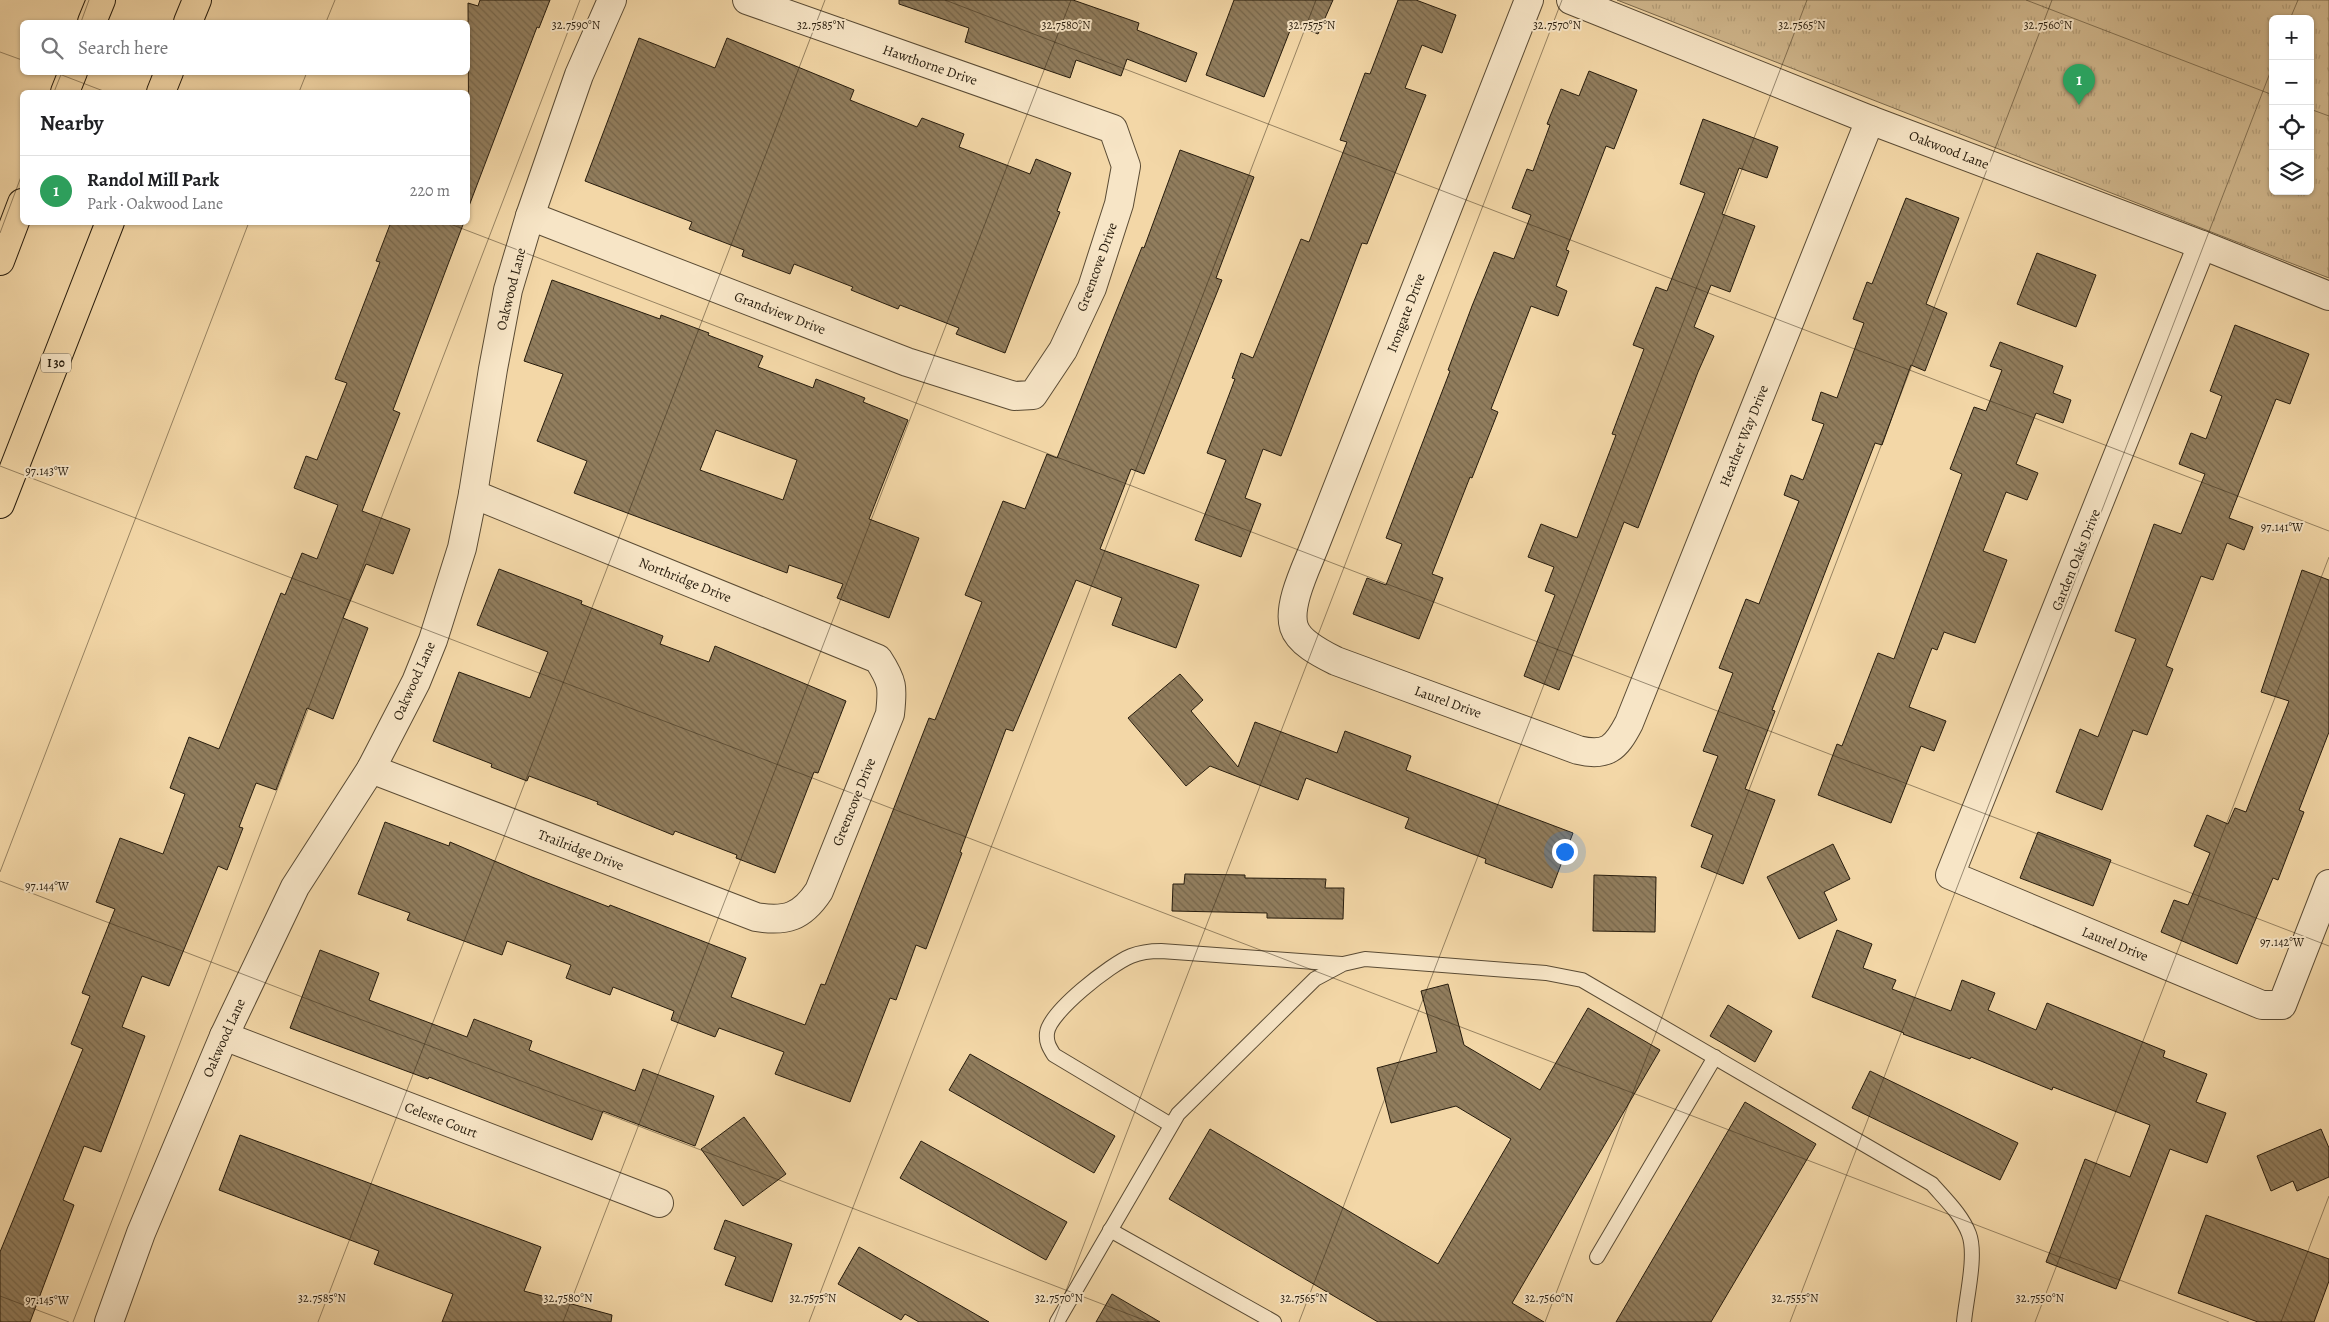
<!DOCTYPE html>
<html lang="en">
<head>
<meta charset="utf-8">
<style>
  body { margin:0; font-family:Alegreya,serif; background:#f2f2f2; color:#202124 }
  .controls { position:absolute; right:15px; top:15px; display:grid; overflow:hidden; border-radius:8px; box-shadow:0 1px 4px #0004 }
  .controls button { width:45px; height:45px; display:grid; place-items:center; padding:0; border:0; border-bottom:1px solid #e0e0e0; background:#fff; color:#202124; font:25px sans-serif }
  .you { position:absolute; left:1564px; top:851px; width:18px; height:18px; margin:-12px; border:4px solid #fff; border-radius:50%; background:#1a73e8; box-shadow:0 0 0 8px #1a73e833 }
  .badge { display:grid; place-items:center; width:32px; height:32px; border-radius:50%; background:#7c3aed; color:#fff; font-size:16px; font-weight:700 }
  .pin { position:absolute; translate:-50% -41px; filter:drop-shadow(0 1px 2px #0008) }
  .pin::after { content:''; position:absolute; top:26px; width:18px; height:15px; background:inherit; clip-path:polygon(0 0,100% 0,50% 100%) }
  .list { margin:0; padding:0; list-style:none }
  h2 { display:flex; justify-content:space-between; align-items:center; height:65px; margin:0; padding:0 20px; font-size:21px }
  h2 small { font-size:16px; font-weight:400; color:#757577 }
  .list li { display:grid; grid-template-columns:32px 1fr auto; gap:15px; align-items:center; box-sizing:border-box; height:70px; padding:0 20px; border-top:1px solid #e0e0e0 }
  .list b { display:block; font-size:19px; white-space:nowrap }
  .list p { margin:0; font-size:16px; white-space:nowrap; color:#757577 }
  .list em { font-size:16px; font-style:normal; color:#757577 }
  .icon { flex:none; width:28px; height:28px; fill:none; stroke:currentColor; stroke-width:2; stroke-linecap:round; stroke-linejoin:round }
  .map { position:relative; flex:none; width:2329px; height:1322px; overflow:hidden }
  .search { position:absolute; background:#fff; box-shadow:0 1px 4px #0004; left:20px; top:20px; width:450px; height:55px; display:flex; align-items:center; gap:12px; box-sizing:border-box; padding:0 18px; border-radius:8px; color:#757577; font-size:19px }
  .panel { position:absolute; background:#fff; box-shadow:0 1px 4px #0004; left:20px; top:90px; width:450px; height:135px; border-radius:8px }
  .map>svg:first-child { display:block }
  .park { fill:url(#park-tufts); stroke:#7c6a4d; fill-rule:evenodd }
  .building { fill:url(#building-back-hatch); stroke:#271c0d; fill-rule:evenodd }
  .lines { fill:none; stroke-linecap:round; stroke-linejoin:round }
  .service-casing { stroke:#5a4b34; stroke-width:16 }
  .minor-casing { stroke:#5a4b34; stroke-width:30 }
  .tertiary-casing { stroke:#5a4b34; stroke-width:30 }
  .motorway-casing { stroke:#271c0d; stroke-width:30 }
  .service { stroke:#f7e5c6; stroke-width:14 }
  .minor { stroke:#f7e5c6; stroke-width:28 }
  .tertiary { stroke:#f7e5c6; stroke-width:28 }
  .motorway { stroke:#f3d7a7; stroke-width:28 }
  .ticks { fill:none; stroke:#271c0d; stroke-width:1; stroke-opacity:0.45 }
  .labels { text-anchor:middle; dominant-baseline:central; stroke-width:4; stroke-linejoin:round; paint-order:stroke }
  .shield { fill:#f7e5c6; stroke:#655844; stroke-width:1 }
  .shield-label { font-size:12px; font-weight:bold; fill:#271c0d }
  .street-label { font-size:14px; fill:#271c0d; stroke:#f7e5c6 }
  .ticks-label { font-size:12px; text-anchor:middle; fill:#271c0d; stroke:#f7e5c6; stroke-width:4; stroke-linejoin:round; paint-order:stroke }
</style>
</head>
<body>
<div class="map">
<svg width="2329" height="1322" viewBox="0 0 2329 1322">
  <defs>
    <pattern id="park-tufts" width="24" height="20" patternUnits="userSpaceOnUse" patternTransform="scale(1.25)"><rect width="24" height="20" fill="#d0b78d"/><path d="M3 7l-1-3M5 7V3M7 7l1-3M15 17l-1-3M17 17v-4M19 17l1-3" fill="none" stroke="#b39d78"/></pattern>
    <pattern id="building-back-hatch" width="6" height="6" patternUnits="userSpaceOnUse" patternTransform="scale(1.25)"><rect width="6" height="6" fill="#917d5d"/><path d="M-1 5l2 2M0 0l6 6M5-1l2 2" fill="none" stroke="#76664b"/></pattern>
  </defs>
  <rect width="100%" height="100%" fill="#f3d7a7"/>
  <filter id="stains"><feTurbulence type="fractalNoise" baseFrequency=".004" numOctaves="4"/><feColorMatrix values="0 0 0 0 .2 0 0 0 0 .09 0 0 0 0 .02 0 0 0 .5 -.17"/></filter>
  <radialGradient id="worn" r=".72"><stop offset=".6" stop-color="#630" stop-opacity="0"/><stop offset="1" stop-color="#630" stop-opacity=".3"/></radialGradient>
  <path class="park" d="M1617 0H2329V278ZM2273 19H2310V191H2273Z"/>
  <g class="building">
    <polygon points="480,0 550,0 539,28 537,27 469,206 468,3 478,6"/>
    <polygon points="899,0 1073,0 1139,23 1137,30 1197,53 1186,82 1127,59 1121,76 1076,60 1070,78 965,42 969,28 899,4"/>
    <polygon points="1234,0 1333,0 1318,34 1293,23 1264,97 1206,75"/>
    <polygon points="1398,0 1416,0 1456,15 1442,53 1422,45 1405,88 1426,95 1367,244 1362,243 1281,456 1263,449 1245,498 1261,504 1241,557 1195,540 1226,460 1207,453 1235,379 1232,378 1241,353 1253,358 1301,239 1309,242 1347,142 1340,140 1365,73 1370,74"/>
    <polygon points="639,38 715,68 727,38 854,90 850,100 917,127 922,118 964,134 959,147 1030,174 1036,159 1071,173 1057,211 1060,212 1005,353 956,334 959,328 900,305 898,309 851,290 853,287 794,264 790,274 742,256 744,250 689,229 692,222 585,181"/>
    <polygon points="1589,71 1637,90 1614,149 1606,146 1566,250 1569,251 1556,286 1567,291 1558,316 1531,306 1491,409 1498,412 1472,478 1470,477 1432,574 1443,578 1419,639 1353,614 1367,578 1386,585 1402,544 1386,538 1450,371 1448,370 1472,306 1494,252 1514,259 1531,215 1512,208 1527,169 1533,171 1550,125 1547,124 1561,89 1579,96"/>
    <polygon points="1703,119 1778,147 1767,178 1739,168 1722,214 1755,226 1730,292 1711,285 1694,327 1714,336 1698,372 1638,528 1624,522 1559,690 1524,676 1555,595 1545,591 1554,567 1528,557 1541,524 1577,538 1616,435 1612,434 1644,349 1633,345 1656,287 1667,291 1705,193 1680,184"/>
    <polygon points="1180,150 1254,177 1216,278 1222,280 1144,474 1131,469 1100,549 1199,585 1176,648 1112,625 1122,598 1076,580 1013,731 1006,729 960,852 962,853 926,949 916,945 896,1000 890,998 850,1102 775,1074 784,1052 719,1028 715,1037 671,1020 674,1011 613,987 610,995 566,978 571,965 507,941 502,955 407,920 410,913 358,894 385,822 449,846 450,842 532,877 609,907 610,905 746,958 731,997 805,1025 821,984 825,985 929,718 935,720 982,602 965,595 1003,501 1025,509 1047,454 1057,458 1142,247 1144,248"/>
    <polygon points="1906,198 1959,218 1926,304 1947,313 1925,371 1911,365 1882,445 1875,443 1772,710 1775,711 1745,789 1775,800 1743,884 1701,867 1713,835 1691,826 1718,756 1703,751 1733,673 1719,668 1746,599 1759,604 1799,501 1784,495 1791,475 1803,480 1824,424 1812,420 1821,392 1837,398 1864,323 1853,319 1867,282 1872,284"/>
    <polygon points="391,222 464,222 393,410 400,413 362,511 410,529 393,574 366,564 343,618 368,628 333,719 307,708 276,790 256,783 239,827 243,828 227,870 218,866 169,986 142,976 122,1027 145,1036 101,1152 84,1146 63,1200 74,1205 30,1322 0,1322 0,1252 83,1049 71,1044 90,996 82,993 115,909 96,902 120,838 163,854 185,794 170,788 189,737 219,749 281,593 285,595 302,553 317,559 338,505 294,488 306,456 317,460 347,383 335,379 380,262 376,261"/>
    <polygon points="2037,253 2096,275 2076,327 2017,304"/>
    <path d="M552 280 660 319 661 315 709 333 708 335 763 356 758 367 813 388 816 379 865 398 863 402 908 420 869 519 919 538 889 618 837 598 843 584 789 565 787 573 574 493 587 461 537 441 563 374 524 361ZM716 430 797 460 783 500 700 470Z"/>
    <polygon points="2235,325 2309,354 2290,404 2276,399 2229,518 2253,527 2244,550 2227,543 2213,580 2201,576 2166,666 2173,669 2147,735 2133,730 2102,810 2056,792 2080,729 2098,737 2136,639 2115,631 2154,524 2181,534 2205,474 2179,464 2191,433 2206,439 2222,396 2210,391"/>
    <polygon points="2000,342 2063,366 2053,393 2071,400 2063,423 2036,413 2016,464 2038,473 2027,500 2006,492 1983,551 2007,560 1975,643 1944,632 1937,650 1932,648 1909,707 1946,721 1934,751 1921,746 1891,823 1818,795 1837,744 1842,746 1878,653 1894,659 1962,474 1950,469 1974,407 1986,411 2002,370 1990,366"/>
    <polygon points="499,569 582,601 581,604 663,636 660,644 709,662 715,646 846,701 818,773 814,772 775,873 736,858 737,855 675,831 673,835 597,804 598,802 529,776 527,781 491,767 492,764 433,741 459,672 530,698 548,652 477,625"/>
    <polygon points="2302,570 2329,580 2329,732 2299,810 2304,812 2278,880 2273,878 2237,964 2161,932 2174,900 2188,905 2210,853 2194,846 2207,815 2228,824 2235,808 2246,812 2289,701 2261,692"/>
    <polygon points="1180,674 1203,700 1191,711 1238,767 1255,722 1337,753 1345,731 1411,756 1406,770 1573,833 1552,888 1485,863 1486,859 1405,828 1409,818 1306,778 1298,800 1210,766 1186,786 1128,718"/>
    <polygon points="2038,832 2111,860 2093,906 2020,878"/>
    <polygon points="1833,844 1850,879 1824,892 1837,920 1799,939 1767,877"/>
    <polygon points="1185,874 1245,875 1245,878 1326,879 1325,888 1344,888 1343,919 1267,918 1267,913 1172,911 1173,884 1184,884"/>
    <polygon points="1594,875 1656,877 1655,932 1593,931"/>
    <polygon points="1837,930 1872,944 1863,968 1896,980 1892,989 1951,1011 1962,980 1995,993 1988,1010 2036,1030 2047,1003 2165,1051 2163,1057 2207,1074 2196,1102 2226,1113 2207,1163 2170,1149 2116,1289 2046,1262 2085,1159 2130,1177 2150,1125 2053,1087 2052,1090 1971,1057 1970,1059 1903,1034 1904,1033 1812,997"/>
    <polygon points="320,950 379,973 369,1000 467,1037 474,1019 532,1041 529,1050 635,1091 643,1069 714,1096 695,1146 603,1111 592,1140 429,1077 428,1079 290,1028"/>
    <polygon points="1448,984 1464,1045 1540,1090 1588,1008 1660,1050 1512,1303 1544,1322 1378,1322 1169,1199 1210,1129 1438,1264 1511,1139 1456,1106 1391,1123 1377,1068 1437,1052 1421,991"/>
    <polygon points="1728,1005 1772,1031 1755,1062 1710,1036"/>
    <polygon points="970,1054 1115,1136 1094,1173 949,1090"/>
    <polygon points="1870,1071 2018,1143 2000,1180 1852,1108"/>
    <polygon points="1745,1102 1816,1144 1711,1322 1616,1322"/>
    <polygon points="744,1117 786,1174 743,1206 701,1149"/>
    <polygon points="2321,1129 2329,1148 2329,1177 2297,1191 2293,1181 2271,1191 2257,1156"/>
    <polygon points="240,1135 541,1247 524,1291 612,1315 611,1322 442,1322 453,1294 374,1264 379,1251 219,1190"/>
    <polygon points="921,1141 1067,1222 1046,1260 900,1178"/>
    <polygon points="2206,1215 2329,1259 2329,1281 2314,1322 2258,1322 2178,1293"/>
    <polygon points="725,1220 792,1244 772,1302 725,1285 736,1257 714,1249"/>
    <polygon points="859,1247 989,1322 919,1322 905,1314 901,1320 838,1284"/>
    <polygon points="1112,1294 1160,1322 1096,1322"/>
  </g>
  <g class="lines">
    <g class="service-casing">
      <g id="service">
        <path d="M1171 1125 1054 1055C1049 1047 1046 1042 1047 1033 1049 1012 1111 964 1131 956 1141 952 1151 951 1161 951L1342 964"/>
        <polyline points="1110,1230 1274,1322"/>
        <polyline points="1597,1257 1715,1057"/>
        <path d="M1057 1322 1178 1114 1315 979 1343 964 1365 959 1546 973 1582 980 1932 1184C1945 1199 1962 1215 1969 1234 1977 1255 1966 1299 1964 1322"/>
      </g>
    </g>
    <g class="minor-casing">
      <g id="minor">
        <path d="M1529 0 1315 545C1307 566 1287 605 1294 627 1299 643 1322 654 1336 661L1578 750C1607 757 1616 748 1629 723L1870 120"/>
        <polyline points="530,216 907,362 1014,396 1033,395 1063,350 1092,288 1119,204 1126,166 1113,129 747,0"/>
        <polyline points="2202,245 1950,875 2262,1005 2282,1005 2329,884"/>
        <path d="M371 769 756 917C786 922 802 917 819 891L890 714C893 687 893 682 878 659L473 494"/>
        <polyline points="224,1036 659,1203"/>
      </g>
    </g>
    <g class="tertiary-casing">
      <g id="tertiary">
        <polyline points="1571,0 1870,120 2202,245 2329,296"/>
        <polyline points="109,1322 141,1233 224,1036 295,887 371,769 416,682 433,640 462,548 473,494 493,369 508,290 530,216 579,75 612,0"/>
      </g>
    </g>
    <g class="motorway-casing">
      <g id="motorway">
        <polyline points="92,22 101,0"/>
        <polyline points="188,22 197,0"/>
        <polyline points="65,92 73,72"/>
        <polyline points="161,92 169,72"/>
        <polyline points="0,261 22,203"/>
        <polyline points="0,504 110,222"/>
      </g>
    </g>
    <use href="#service" class="service"/>
    <use href="#minor" class="minor"/>
    <use href="#tertiary" class="tertiary"/>
    <use href="#motorway" class="motorway"/>
  </g>
  <path class="ticks" d="M945 0 2329 531M2026 0 2273 95M2290 19 2298 0M81 22 89 0M326 22 335 0M0 52 22 60M54 72 106 92M54 92 62 72M299 92 307 72M2310 109 2329 116M445 222 2329 946M0 233 22 174M0 466 2229 1322M0 872 249 222M0 881 1149 1322M0 1296 69 1322M73 1322 580 0M318 1322 825 0M563 1322 1071 0M809 1322 1316 0M1054 1322 1562 0M1299 1322 1807 0M1545 1322 2052 0M1790 1322 2273 65M2035 1322 2329 557M2281 1322 2329 1196"/>
  <g class="labels">
    <rect class="shield" x="41" y="353.5" width="30" height="19" rx="4"/>
    <g class="shield-label">
      <text x="56" y="363">I 30</text>
    </g>
    <g class="street-label">
      <text transform="translate(930 65) rotate(19)">Hawthorne Drive</text>
      <text transform="translate(1949 150) rotate(21)">Oakwood Lane</text>
      <text transform="translate(1097 267) rotate(-70)">Greencove Drive</text>
      <text transform="translate(511 289) rotate(-76)">Oakwood Lane</text>
      <text transform="translate(780 313) rotate(21)">Grandview Drive</text>
      <text transform="translate(1406 313) rotate(-69)">Irongate Drive</text>
      <text transform="translate(1744 436) rotate(-68)">Heather Way Drive</text>
      <text transform="translate(2076 560) rotate(-68)">Garden Oaks Drive</text>
      <text transform="translate(685 580) rotate(22)">Northridge Drive</text>
      <text transform="translate(414 681) rotate(-66)">Oakwood Lane</text>
      <text transform="translate(1448 702) rotate(20)">Laurel Drive</text>
      <text transform="translate(854 802) rotate(-68)">Greencove Drive</text>
      <text transform="translate(581 850) rotate(21)">Trailridge Drive</text>
      <text transform="translate(2115 944) rotate(22)">Laurel Drive</text>
      <text transform="translate(224 1038) rotate(-66)">Oakwood Lane</text>
      <text transform="translate(441 1120) rotate(21)">Celeste Court</text>
    </g>
  </g>
  <g class="ticks-label">
    <text x="576" y="29">32.7590°N</text>
    <text x="821" y="29">32.7585°N</text>
    <text x="1066" y="29">32.7580°N</text>
    <text x="1312" y="29">32.7575°N</text>
    <text x="1557" y="29">32.7570°N</text>
    <text x="1802" y="29">32.7565°N</text>
    <text x="2048" y="29">32.7560°N</text>
    <text x="47" y="475">97.143°W</text>
    <text x="2282" y="531">97.141°W</text>
    <text x="47" y="890">97.144°W</text>
    <text x="2282" y="946">97.142°W</text>
    <text x="322" y="1302">32.7585°N</text>
    <text x="568" y="1302">32.7580°N</text>
    <text x="813" y="1302">32.7575°N</text>
    <text x="1059" y="1302">32.7570°N</text>
    <text x="1304" y="1302">32.7565°N</text>
    <text x="1549" y="1302">32.7560°N</text>
    <text x="1795" y="1302">32.7555°N</text>
    <text x="2040" y="1302">32.7550°N</text>
    <text x="47" y="1304">97.145°W</text>
  </g>
  <rect width="100%" height="100%" filter="url(#stains)"/>
  <rect width="100%" height="100%" fill="url(#worn)"/>
</svg>
<div class="controls">
<button>+</button>
<button>−</button>
<button><svg class="icon" aria-label="locate" viewBox="0 0 24 24"><circle cx="12" cy="12" r="6"/><path d="M12 2v4M12 18v4M2 12h4M18 12h4"/></svg></button>
<button><svg class="icon" aria-label="layers" viewBox="0 0 24 24"><path d="M12 4l9 5-9 5-9-5zM3 14l9 5 9-5"/></svg></button>
</div>
<div class="you"></div>
<div class="pin badge" style="left:2079px;top:105px;background:#2e9e5b">1</div>
<div class="search"><svg class="icon" aria-label="search" viewBox="0 0 24 24"><circle cx="10" cy="10" r="6"/><path d="M15 15l6 6"/></svg>Search here</div>
<section class="panel">
<h2>Nearby<small></small></h2>
<ul class="list">
<li><span class="badge" style="background:#2e9e5b">1</span><div><b>Randol Mill Park</b><p>Park · Oakwood Lane</p></div><em>220 m</em></li>
</ul>
</section>
</div>
</body>
</html>
